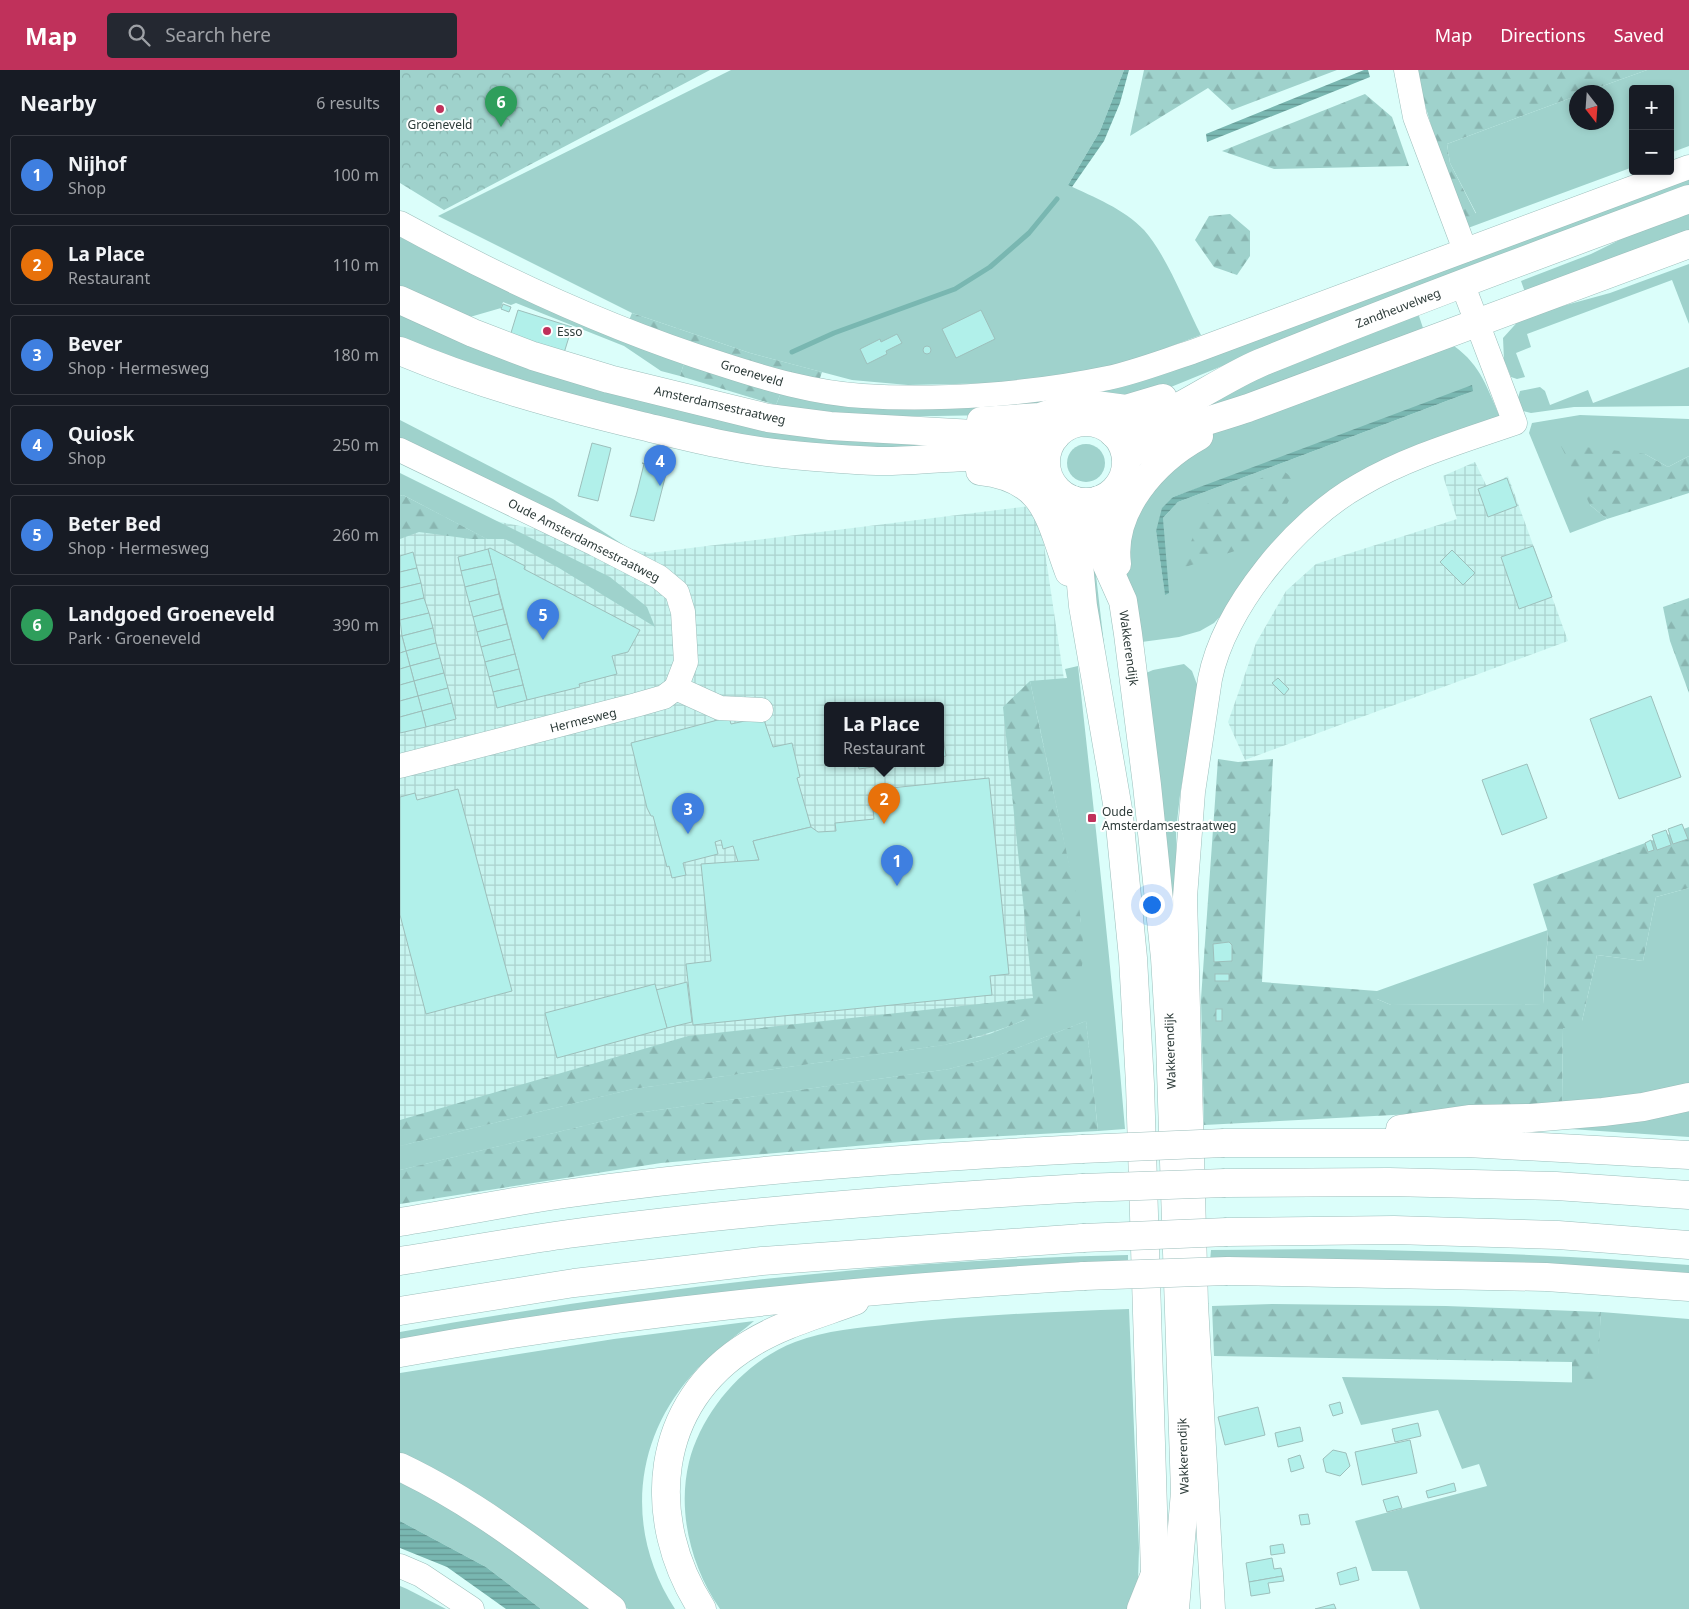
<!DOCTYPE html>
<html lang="en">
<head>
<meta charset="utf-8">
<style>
  body { margin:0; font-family:"Noto Sans",sans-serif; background:#242831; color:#f1f3f6 }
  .controls { position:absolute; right:15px; top:15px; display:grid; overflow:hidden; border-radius:5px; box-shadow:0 2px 8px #0003 }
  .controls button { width:45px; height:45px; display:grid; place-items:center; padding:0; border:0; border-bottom:1px solid #363941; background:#171b24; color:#f1f3f6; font:25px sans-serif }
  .compass { position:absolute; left:1169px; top:15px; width:45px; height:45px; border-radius:50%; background:#171b24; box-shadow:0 2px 8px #0003; rotate:163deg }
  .you { position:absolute; left:751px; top:834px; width:18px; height:18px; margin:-12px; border:4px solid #fff; border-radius:50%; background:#1a73e8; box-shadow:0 0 0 8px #1a73e833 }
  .badge { display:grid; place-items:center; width:32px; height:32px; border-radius:50%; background:#c0315b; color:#fff; font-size:16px; font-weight:700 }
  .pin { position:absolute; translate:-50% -41px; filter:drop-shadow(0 1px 2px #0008) }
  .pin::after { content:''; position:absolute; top:26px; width:18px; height:15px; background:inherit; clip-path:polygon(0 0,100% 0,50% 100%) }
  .popup { position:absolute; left:424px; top:632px; width:120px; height:65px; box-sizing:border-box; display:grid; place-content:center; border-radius:5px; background:#171b24; filter:drop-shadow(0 1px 4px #0005); font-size:16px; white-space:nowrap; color:#9ea1a6 }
  .popup b { font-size:19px; color:#f1f3f6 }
  .popup::after { content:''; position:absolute; left:50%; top:100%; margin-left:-10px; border:10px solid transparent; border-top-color:#171b24 }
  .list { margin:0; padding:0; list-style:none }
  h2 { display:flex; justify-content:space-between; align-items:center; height:65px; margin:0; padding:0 20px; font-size:21px }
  h2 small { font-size:16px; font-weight:400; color:#9ea1a6 }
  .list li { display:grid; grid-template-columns:32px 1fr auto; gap:15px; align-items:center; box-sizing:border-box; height:80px; margin:0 10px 10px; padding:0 10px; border:1px solid #363941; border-radius:5px }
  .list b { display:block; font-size:19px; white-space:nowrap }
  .list p { margin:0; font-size:16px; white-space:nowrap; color:#9ea1a6 }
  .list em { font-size:16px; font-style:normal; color:#9ea1a6 }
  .icon { flex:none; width:28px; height:28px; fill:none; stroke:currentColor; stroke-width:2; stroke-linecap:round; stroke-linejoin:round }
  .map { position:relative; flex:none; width:1289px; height:1539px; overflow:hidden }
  header { display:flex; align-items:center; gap:30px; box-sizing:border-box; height:70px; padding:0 25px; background:#c0315b; color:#fff }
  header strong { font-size:24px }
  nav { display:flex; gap:28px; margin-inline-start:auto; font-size:18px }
  .search { width:350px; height:45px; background:#242831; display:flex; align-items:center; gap:12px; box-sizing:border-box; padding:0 18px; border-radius:5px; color:#9ea1a6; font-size:19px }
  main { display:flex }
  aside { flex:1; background:#171b24 }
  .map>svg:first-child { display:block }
  .industrial { fill:url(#industrial-grid); fill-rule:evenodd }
  .grass { fill:#9fd2cc; fill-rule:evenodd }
  .forest { fill:url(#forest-firs) }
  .park { fill:url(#park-crowns) }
  .water { fill:url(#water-rules) }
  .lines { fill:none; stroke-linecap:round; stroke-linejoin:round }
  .stream { stroke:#79b7b1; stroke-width:5 }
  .building { fill:#b1f0ea; stroke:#9dbfbb }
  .minor-casing { stroke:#9cbebb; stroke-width:25 }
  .major-casing { stroke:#9cbebb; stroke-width:29 }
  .highway-casing { stroke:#9cbebb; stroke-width:29 }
  .minor { stroke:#fff; stroke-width:24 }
  .major { stroke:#fff; stroke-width:28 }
  .highway { stroke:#fff; stroke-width:28 }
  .highway-bridge-casing { stroke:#9cbebb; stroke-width:29; stroke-linecap:butt }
  .highway-bridge { stroke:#fff; stroke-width:28 }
  .poi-dot { fill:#c0315b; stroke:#fff; stroke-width:2 }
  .labels { text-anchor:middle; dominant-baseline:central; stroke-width:4; stroke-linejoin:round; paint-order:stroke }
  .poi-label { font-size:12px; fill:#2d3b39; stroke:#fff; text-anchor:start }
  .street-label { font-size:12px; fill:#2d3b39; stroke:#fff }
</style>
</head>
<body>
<header>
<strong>Map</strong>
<div class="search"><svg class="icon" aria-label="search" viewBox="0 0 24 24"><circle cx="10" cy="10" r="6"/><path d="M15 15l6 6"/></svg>Search here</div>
<nav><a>Map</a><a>Directions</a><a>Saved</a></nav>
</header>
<main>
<aside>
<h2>Nearby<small>6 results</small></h2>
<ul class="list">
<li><span class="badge" style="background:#3f7fe0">1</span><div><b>Nijhof</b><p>Shop</p></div><em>100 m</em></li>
<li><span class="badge" style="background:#e8710a">2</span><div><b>La Place</b><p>Restaurant</p></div><em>110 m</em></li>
<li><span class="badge" style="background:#3f7fe0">3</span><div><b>Bever</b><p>Shop · Hermesweg</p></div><em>180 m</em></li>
<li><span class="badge" style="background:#3f7fe0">4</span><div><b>Quiosk</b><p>Shop</p></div><em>250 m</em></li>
<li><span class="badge" style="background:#3f7fe0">5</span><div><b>Beter Bed</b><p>Shop · Hermesweg</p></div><em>260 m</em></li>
<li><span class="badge" style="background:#2e9e5b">6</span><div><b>Landgoed Groeneveld</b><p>Park · Groeneveld</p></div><em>390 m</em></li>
</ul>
</aside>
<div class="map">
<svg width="1289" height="1539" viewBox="0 0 1289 1539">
  <defs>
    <pattern id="industrial-grid" width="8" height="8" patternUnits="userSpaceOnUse" patternTransform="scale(1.25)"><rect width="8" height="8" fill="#c7f4ef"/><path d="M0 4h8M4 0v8" fill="none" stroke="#abd2ce"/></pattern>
    <pattern id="forest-firs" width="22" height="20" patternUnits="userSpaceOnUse" patternTransform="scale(1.25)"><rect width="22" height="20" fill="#9fd2cc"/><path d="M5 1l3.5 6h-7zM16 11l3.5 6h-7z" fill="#89b5b0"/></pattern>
    <pattern id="park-crowns" width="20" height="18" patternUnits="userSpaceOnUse" patternTransform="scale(1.25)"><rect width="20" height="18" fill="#9fd2cc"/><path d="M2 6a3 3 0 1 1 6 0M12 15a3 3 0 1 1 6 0" fill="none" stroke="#89b5b0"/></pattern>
    <pattern id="water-rules" width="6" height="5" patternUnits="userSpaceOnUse" patternTransform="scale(1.25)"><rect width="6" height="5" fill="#79b7b1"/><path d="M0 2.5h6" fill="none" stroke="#649691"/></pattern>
  </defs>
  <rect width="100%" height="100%" fill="#dbfefa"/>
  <g class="industrial">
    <polygon points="1075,392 1087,417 1108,406 1168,571 845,690 828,652 856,573 886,521 916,494 1057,449 1043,406"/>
    <path d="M0 431 250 483 638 435 703 871 716 1030 0 1118ZM428 635H540V693H428Z"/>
  </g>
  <g class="grass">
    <path d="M331 0H724L700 61 668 115C694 127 724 139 744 160 767 186 785 234 801 265L742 287 698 299 646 308 602 313 508 315 452 310 350 283 232 243 38 146Z"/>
    <polygon points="1247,0 1289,0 1289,76 1270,83 1270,19 1233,19 1233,97 1068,158 1060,152 1076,143 1050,93 1047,74 1176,26 1176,52 1206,52 1206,22 1186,22"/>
    <polygon points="1289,105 1289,118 955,242 739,330 595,345 476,347 403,343 376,335 382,320 696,314"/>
    <polygon points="1289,139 1289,165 1126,225 1121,211 1191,184 1262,149"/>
    <polygon points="0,167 101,215 285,290 280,306 261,301 224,276 116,233 111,235 103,232 101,238 63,249 0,219"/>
    <polygon points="1289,194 1289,254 1272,210 1127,264 1131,277 1116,283 1125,307 1117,309 1111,307 1104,290 1103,268 1122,247 1210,223"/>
    <polygon points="1017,240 1024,261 794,350 788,337"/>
    <polygon points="0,243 251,328 571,369 571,382 481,382 339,367 120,314 0,269"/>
    <path d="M1054 276C1082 296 1087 319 1101 349L919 430 888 457 866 483 828 538 814 553 800 561 779 567 734 573 723 474 743 428 788 378 821 359ZM1073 321 778 432 763 448 765 524 756 461 773 427Z"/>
    <polygon points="1289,297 1289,336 1174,337 1131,343 1123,341 1118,328 1120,321 1140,317 1145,321 1150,335 1188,320 1193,333"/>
    <polygon points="1180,345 1289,349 1289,386 1268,397 1245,384 1190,435 1207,449 1170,463 1129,363 1132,353"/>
    <polygon points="0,350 153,429 236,483 0,373"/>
    <circle cx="686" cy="393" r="19"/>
    <polygon points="0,403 210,507 247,537 255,557 159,498 105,469 87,469 3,425 0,426"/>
    <polygon points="691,462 705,583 699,583 681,463"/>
    <polygon points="784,594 792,601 798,617 780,725 776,761 780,923 739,606 753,600"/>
    <path d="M678 596C695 750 712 904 725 1059L698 1061 686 951 594 987 549 999 237 1043 0 1100V1076L233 1019 544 975 587 965 625 950 681 852 630 611 667 608 665 599Z"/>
    <polygon points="1289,818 1289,1016 1162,1036 1163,958 1182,951 1197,885 1243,891 1256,827"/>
    <polygon points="1148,860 1143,934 991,935 977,929 977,921"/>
    <polygon points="1289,1036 1289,1067 1170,1059"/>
    <path d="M928 1179C1049 1181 1169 1185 1289 1195V1206L810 1191 811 1180Z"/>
    <path d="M728 1185V1197L0 1273V1262C240 1219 484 1190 728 1185Z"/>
    <path d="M729 1239 739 1478 738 1512 729 1539H320C291 1497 277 1442 289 1392 302 1341 345 1291 395 1272 426 1260 460 1258 492 1254 571 1245 650 1242 729 1239Z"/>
    <polygon points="1201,1242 1289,1249 1289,1539 1020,1539 1007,1501 972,1501 955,1451 1087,1416 1079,1394 1062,1399 1038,1340 961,1355 942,1307 1196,1313"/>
    <path d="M354 1251C334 1268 308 1285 291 1306 232 1373 226 1464 275 1539H228L102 1441 0 1388V1303L214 1269Z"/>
    <polygon points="0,1410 78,1451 192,1539 141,1539 86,1497 0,1451"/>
    <polygon points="0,1516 7,1519 46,1539 0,1539"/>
  </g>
  <g class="forest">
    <polygon points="744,0 937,0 832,40 808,18 730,66"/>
    <polygon points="1018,0 1247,0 1186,22 1176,22 1176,26 1047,74 1050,93 1076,144 1060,152 1017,8"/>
    <polygon points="965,24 992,47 1009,96 874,99 822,81"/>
    <polygon points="830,144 850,161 850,186 837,205 814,197 795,170 809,146"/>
    <polygon points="232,243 350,283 422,302 418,314 227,255"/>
    <polygon points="285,290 382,320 376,335 280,306"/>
    <polygon points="1160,374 1245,384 1268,397 1289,386 1289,423 1207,449 1190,435"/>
    <polygon points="881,399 899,413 866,471 779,499 808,433"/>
    <polygon points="3,425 87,469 71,469 19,462 0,469 0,426"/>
    <polygon points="1289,528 1289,623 1270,571 1263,537"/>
    <path d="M630 611C641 666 653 720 665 775 670 800 679 827 681 853 683 872 687 896 675 912 649 949 586 965 544 975L233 1019 0 1076V1050L288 966 633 928 603 637Z"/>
    <polygon points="818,689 838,692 873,689 862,912 977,921 977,929 991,935 1143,934 1148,862 1133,814 1289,757 1289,818 1256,827 1243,891 1197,885 1182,951 1184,959 1163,958 1162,1036 804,1055 801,929"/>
    <polygon points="686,951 698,1061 524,1070 261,1093 0,1134 0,1100 237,1043 549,999 594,987"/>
    <polygon points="873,1234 1046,1236 1201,1242 1197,1313 1172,1313 1172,1292 814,1286 812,1236"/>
  </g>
  <polygon class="park" points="0,0 310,0 44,140 0,113"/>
  <g class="water">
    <polygon points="724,0 729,0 720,33 704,71 672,117 668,115 700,61"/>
    <polygon points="964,0 968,0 970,7 807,72 806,64"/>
    <polygon points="1072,315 1073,321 778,432 763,448 769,523 765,525 756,461 762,438 773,427"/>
    <polygon points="0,1451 86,1497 141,1539 106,1539 47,1497 0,1478"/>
  </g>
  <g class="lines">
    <polyline class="stream" points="392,282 434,263 555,219 590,197 629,163 657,129"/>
  </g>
  <g class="building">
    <polygon points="103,234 111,237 109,242 101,239"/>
    <polygon points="118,240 172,257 164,283 110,266"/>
    <polygon points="581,240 595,269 556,288 542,259"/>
    <polygon points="497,264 502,273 486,281 487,284 467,294 460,279 480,269 481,272"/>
    <circle cx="527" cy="280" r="4"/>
    <polygon points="192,373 211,378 198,431 178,426"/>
    <polygon points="242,393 271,400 267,400 254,451 230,446 237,422 244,394"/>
    <polygon points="1107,408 1117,436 1088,447 1078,419"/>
    <polygon points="1133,476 1152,527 1119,539 1101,487"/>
    <polygon points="90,478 125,496 124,499 240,560 228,582 212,586 217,604 179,614 180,617 127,630 88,479"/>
    <polygon points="88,479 92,494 61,501 58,487"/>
    <polygon points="1052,480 1075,503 1063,515 1040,492"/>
    <polygon points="13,482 17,498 0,502 0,486"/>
    <polygon points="92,494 96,509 65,517 61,501"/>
    <polygon points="17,498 21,513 0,518 0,502"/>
    <polygon points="96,509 99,524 69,532 65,517"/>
    <polygon points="21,513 24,528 0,534 0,518"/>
    <polygon points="99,524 103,539 73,547 69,532"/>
    <polygon points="24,528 29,543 0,550 0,534"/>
    <polygon points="103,539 107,554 77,562 73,547"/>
    <polygon points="29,543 33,558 2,566 0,550"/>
    <polygon points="107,554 111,569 81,577 77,562"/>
    <polygon points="33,558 36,573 6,581 2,566"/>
    <polygon points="0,566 2,566 6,581 0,583"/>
    <polygon points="111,569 115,584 85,592 81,577"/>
    <polygon points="36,573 40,588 10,596 6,581"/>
    <polygon points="6,581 10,596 0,599 0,583"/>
    <polygon points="115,584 119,599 89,607 85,592"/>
    <polygon points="40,588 44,603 14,611 10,596"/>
    <polygon points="10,596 14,611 0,615 0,599"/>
    <polygon points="119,599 123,615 93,622 89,607"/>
    <polygon points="44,603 48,618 18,626 14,611"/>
    <polygon points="878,608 889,619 884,625 872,613"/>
    <polygon points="14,611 18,626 0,631 0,615"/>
    <polygon points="123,615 127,630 97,638 93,622"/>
    <polygon points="48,618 52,633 22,641 18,626"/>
    <polygon points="18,626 22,641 0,647 0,631"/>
    <polygon points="1251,626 1281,707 1219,729 1190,649"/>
    <polygon points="52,633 56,649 26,657 22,641"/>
    <polygon points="22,641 26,657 0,663 0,647"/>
    <polygon points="329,647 331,654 363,647 373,677 392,673 400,707 397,708 411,757 353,771 359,790 338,792 333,776 323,779 321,770 315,772 318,784 283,793 286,805 272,808 269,796 267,797 253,746 251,746 247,738 231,673"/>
    <polygon points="540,660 542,660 546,686 540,687"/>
    <polygon points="458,693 501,693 459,699"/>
    <polygon points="1127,694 1147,748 1102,765 1082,710"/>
    <polygon points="589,708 609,904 590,906 592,925 293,955 286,894 311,891 301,794 359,790 353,771 411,757 418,762 436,761 435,753 474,749 471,720"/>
    <polygon points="58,719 112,921 26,944 0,845 0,727 15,723 17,730"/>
    <polygon points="1282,754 1288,769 1273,774 1268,759"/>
    <polygon points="1266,760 1271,775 1257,780 1252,765"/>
    <polygon points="1251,770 1254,780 1248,782 1245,773"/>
    <polygon points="829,872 832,875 832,891 814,892 813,874"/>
    <rect x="815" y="904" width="14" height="7"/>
    <polygon points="287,912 292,952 267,958 256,920"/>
    <polygon points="255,914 267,958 157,988 145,943"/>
    <rect x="816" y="939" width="6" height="12"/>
    <polygon points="940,1332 943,1343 933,1346 929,1335"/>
    <polygon points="858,1337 865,1365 825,1375 818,1347"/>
    <polygon points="1018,1353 1021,1366 995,1372 992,1359"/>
    <polygon points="900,1357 903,1371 878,1377 875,1363"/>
    <polygon points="1010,1370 1017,1403 962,1415 955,1382"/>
    <polygon points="933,1380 946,1383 950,1396 940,1406 926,1402 923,1389"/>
    <polygon points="900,1385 904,1398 891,1402 888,1389"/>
    <polygon points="1054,1413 1056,1421 1028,1428 1026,1421"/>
    <polygon points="998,1426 1002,1438 987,1442 983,1430"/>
    <polygon points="908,1444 910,1454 901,1455 899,1445"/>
    <polygon points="883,1474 885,1483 871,1485 870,1476"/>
    <polygon points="872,1488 874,1499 881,1498 883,1506 849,1512 846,1493"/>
    <polygon points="956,1497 959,1510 940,1515 937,1503"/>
    <polygon points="883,1506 884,1511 868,1513 870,1523 851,1526 849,1512"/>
    <polygon points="934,1534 936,1539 915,1539"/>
  </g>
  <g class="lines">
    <g class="minor-casing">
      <g id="minor">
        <polyline points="1006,0 1015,47 1065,180"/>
        <path d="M0 153C102 209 210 259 321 294 367 309 414 323 463 326 541 331 631 324 708 308 736 302 764 291 792 282L1289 97"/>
        <polyline points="0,380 195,474 259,507 277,522 283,542 286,592 276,618"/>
        <polyline points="0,696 236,635 264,627 276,618 320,638 361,640"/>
        <polyline points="0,1496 21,1505 72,1539"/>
        <path d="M813 1539 796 1234 785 827 793 722 810 609C824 537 897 450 960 415 1008 387 1063 371 1115 353L1062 213"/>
      </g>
    </g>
    <g class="major-casing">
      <g id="major">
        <polyline points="0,230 73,263 133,286 209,309 368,348 430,356 592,365 625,370 639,370 655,367"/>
        <path d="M0 281C78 314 159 336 242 356 288 367 335 379 383 384 414 387 446 390 477 391 523 393 606 376 646 398"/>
        <polyline points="581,351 640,347 681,333 726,339 763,328"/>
        <circle cx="686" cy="392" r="40"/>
        <path d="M713 363C760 355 815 312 860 293 1002 235 1146 182 1289 129"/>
        <path d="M726 388C761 361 807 352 848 338L1289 174"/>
        <path d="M580 401C647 408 649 449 669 502"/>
        <polyline points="673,430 683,536 719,745 733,888 740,1014 755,1504 753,1529"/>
        <polyline points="699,430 702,484 723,531 728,564 747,715 765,888 770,971 785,1422 775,1539"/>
        <path d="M717 494C710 440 754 391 799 366"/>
      </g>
    </g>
    <g class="highway-casing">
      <g id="highway">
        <polyline points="1000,1059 1069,1049 1131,1048 1203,1042 1243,1037 1289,1027"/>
        <polyline points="824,1073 1067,1073 1289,1085"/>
        <polyline points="825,1113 989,1112 1156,1116 1289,1125"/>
        <path d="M0 1152C54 1143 109 1132 164 1124 335 1100 509 1088 682 1079"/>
        <polyline points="827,1162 994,1160 1158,1165 1289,1175"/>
        <path d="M0 1191C56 1182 112 1172 168 1164 339 1141 510 1128 682 1118"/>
        <polyline points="827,1201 1146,1207 1289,1217"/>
        <polyline points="0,1241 174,1213 362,1191 683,1168"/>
        <path d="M0 1283C226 1241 455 1220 684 1206"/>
        <path d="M0 1397C78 1434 144 1487 212 1539"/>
        <path d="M302 1539C244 1449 253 1333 350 1274 382 1254 420 1244 455 1231"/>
        <polyline points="741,1539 755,1504"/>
      </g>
    </g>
    <use href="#minor" class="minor"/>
    <use href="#major" class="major"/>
    <use href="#highway" class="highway"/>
    <g class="highway-bridge-casing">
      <g id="highway-bridge">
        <polyline points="682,1079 824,1073"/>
        <polyline points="682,1118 825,1113"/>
        <polyline points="683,1168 827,1162"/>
        <polyline points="684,1206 827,1201"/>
      </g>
    </g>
    <use href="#highway-bridge" class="highway-bridge"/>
  </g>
  <g class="poi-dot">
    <circle cx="40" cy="39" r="5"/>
    <circle cx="147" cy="261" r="5"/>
    <rect x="687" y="743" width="10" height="10" rx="2.5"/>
  </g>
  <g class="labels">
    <g class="poi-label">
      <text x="40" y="54" text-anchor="middle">Groeneveld</text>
      <text x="157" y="261">Esso</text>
      <text x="702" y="741">Oude<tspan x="702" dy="14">Amsterdamsestraatweg</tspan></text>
    </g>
    <g class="street-label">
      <text transform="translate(998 238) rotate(-21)">Zandheuvelweg</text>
      <text transform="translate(352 303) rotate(17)">Groeneveld</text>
      <text transform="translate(320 335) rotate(13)">Amsterdamsestraatweg</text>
      <text transform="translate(184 470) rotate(27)">Oude Amsterdamsestraatweg</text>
      <text transform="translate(729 578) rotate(82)">Wakkerendijk</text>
      <text transform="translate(183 650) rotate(-14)">Hermesweg</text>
      <text transform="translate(770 981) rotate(-92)">Wakkerendijk</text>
      <text transform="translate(783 1386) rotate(-92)">Wakkerendijk</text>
    </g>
  </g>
</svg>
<div class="controls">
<button>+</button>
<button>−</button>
</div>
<svg class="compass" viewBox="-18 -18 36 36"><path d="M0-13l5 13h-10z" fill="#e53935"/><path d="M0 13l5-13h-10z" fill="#9ea1a6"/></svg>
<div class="you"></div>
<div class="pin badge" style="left:497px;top:816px;background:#3f7fe0">1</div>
<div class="pin badge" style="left:484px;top:754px;background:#e8710a">2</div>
<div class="popup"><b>La Place</b>Restaurant</div>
<div class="pin badge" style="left:288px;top:764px;background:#3f7fe0">3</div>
<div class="pin badge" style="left:260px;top:416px;background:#3f7fe0">4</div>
<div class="pin badge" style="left:143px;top:570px;background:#3f7fe0">5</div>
<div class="pin badge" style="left:101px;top:57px;background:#2e9e5b">6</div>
</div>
</main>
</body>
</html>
